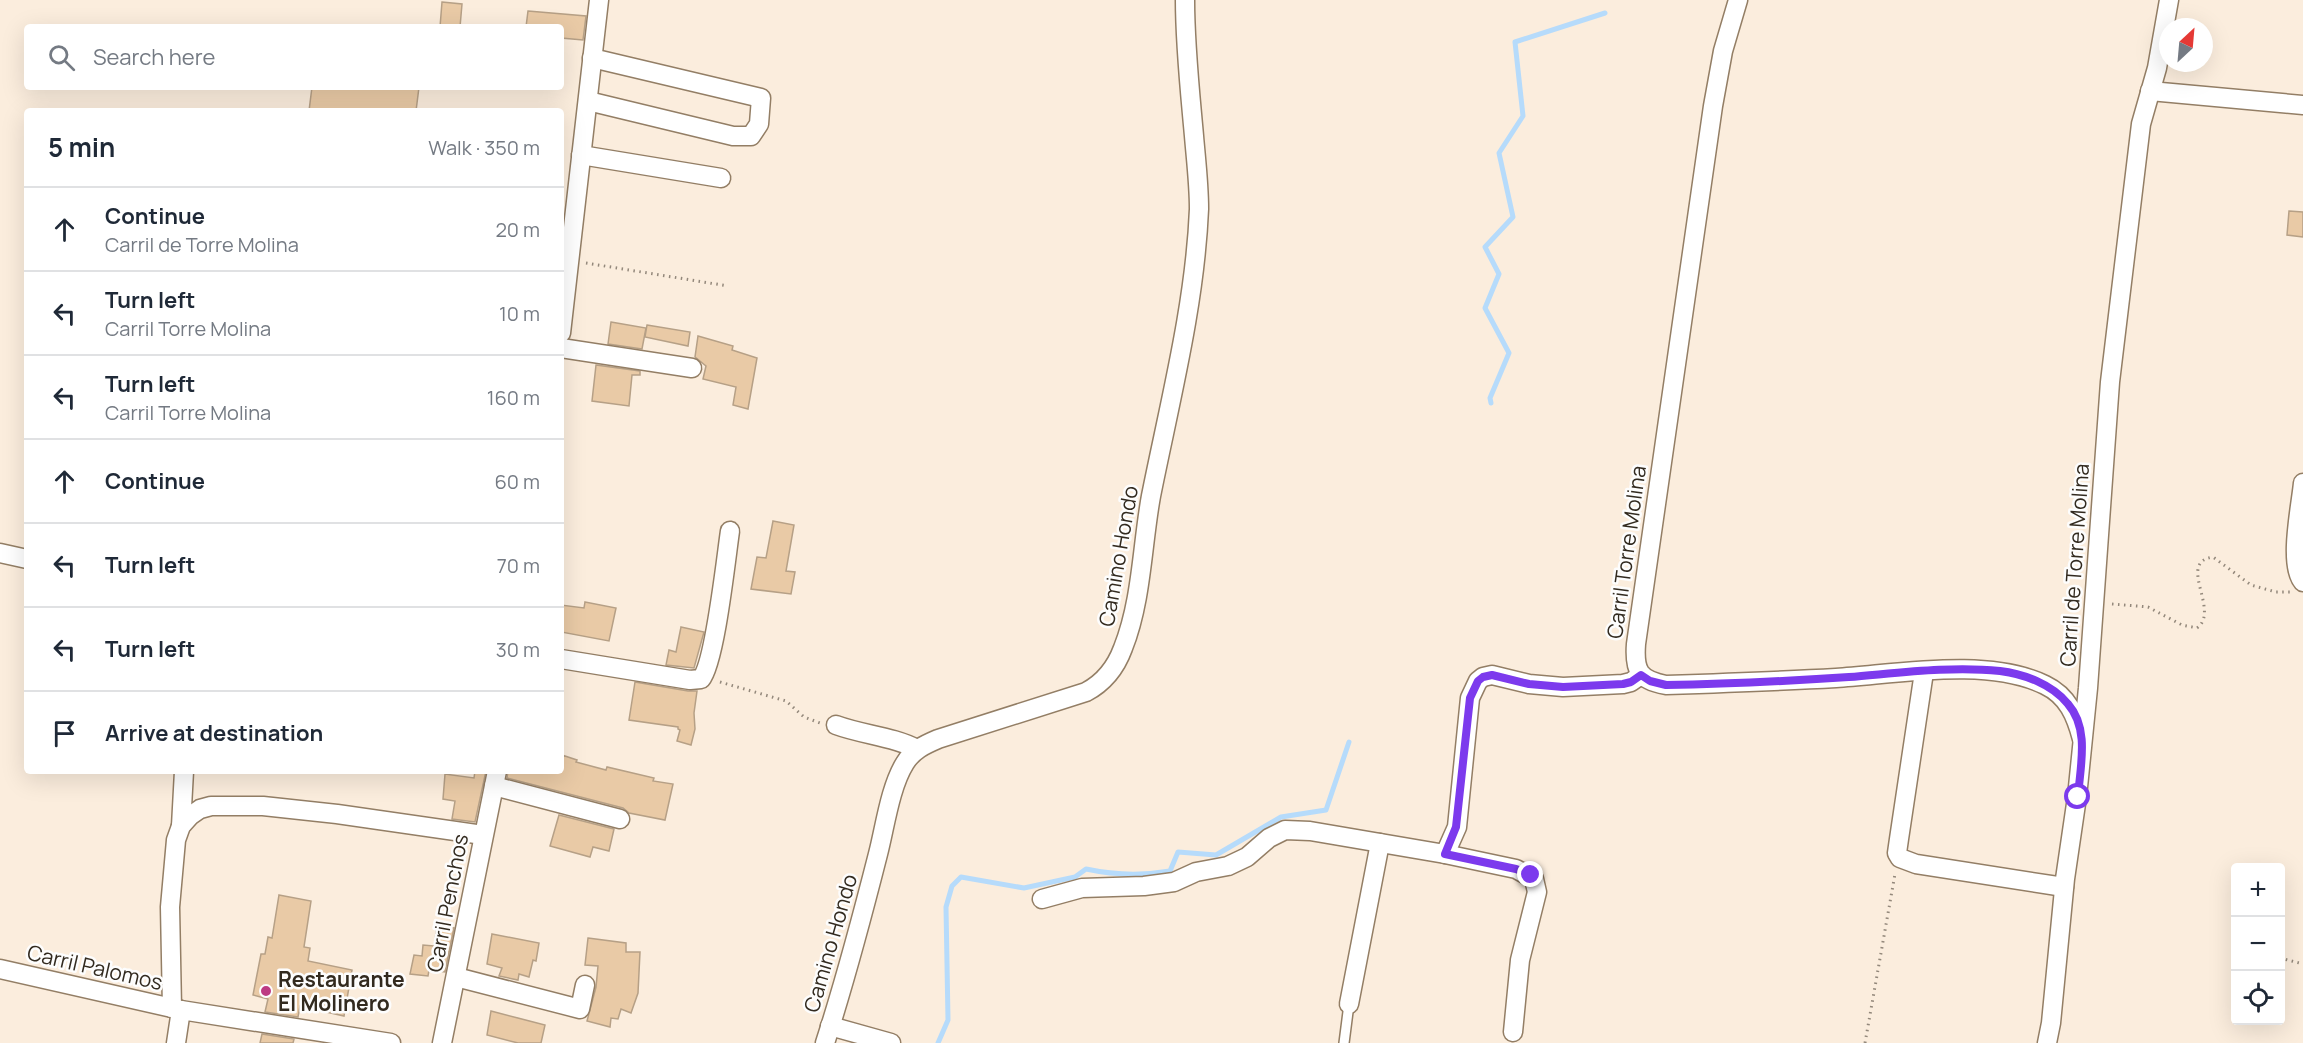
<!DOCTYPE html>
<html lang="en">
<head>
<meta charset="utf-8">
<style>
  body { margin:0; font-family:Manrope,sans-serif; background:#f6f6f7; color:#1f2937 }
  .controls { position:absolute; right:18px; bottom:18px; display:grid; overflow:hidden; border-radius:6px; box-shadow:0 6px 24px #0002 }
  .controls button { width:54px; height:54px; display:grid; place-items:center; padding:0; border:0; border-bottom:2px solid #e0e1e3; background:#fff; color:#1f2937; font:30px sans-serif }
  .compass { position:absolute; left:2159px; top:18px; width:54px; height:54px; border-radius:50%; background:#fff; box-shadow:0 6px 24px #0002; rotate:26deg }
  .stop { position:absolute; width:18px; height:18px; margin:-14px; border:4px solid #7c3aed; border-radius:50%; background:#fff }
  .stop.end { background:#7c3aed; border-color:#fff; box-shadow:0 2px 6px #0008 }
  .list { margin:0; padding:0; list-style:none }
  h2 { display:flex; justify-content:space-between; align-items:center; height:78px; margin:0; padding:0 24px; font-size:26px }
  h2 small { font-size:20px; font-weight:400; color:#747a83 }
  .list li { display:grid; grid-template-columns:39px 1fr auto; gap:18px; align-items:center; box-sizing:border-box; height:84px; padding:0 24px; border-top:2px solid #e0e1e3 }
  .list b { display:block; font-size:22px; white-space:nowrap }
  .list p { margin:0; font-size:20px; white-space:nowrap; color:#747a83 }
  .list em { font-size:20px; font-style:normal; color:#747a83 }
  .icon { flex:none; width:33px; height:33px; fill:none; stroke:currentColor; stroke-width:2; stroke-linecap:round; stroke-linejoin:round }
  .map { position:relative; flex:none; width:2303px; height:1043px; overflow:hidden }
  .search { position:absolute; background:#fff; box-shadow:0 6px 24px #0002; left:24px; top:24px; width:540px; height:66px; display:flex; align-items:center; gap:15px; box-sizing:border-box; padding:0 21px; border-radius:6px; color:#747a83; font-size:22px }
  .panel { position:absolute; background:#fff; box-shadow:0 6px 24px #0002; left:24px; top:108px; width:540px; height:666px; border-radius:6px }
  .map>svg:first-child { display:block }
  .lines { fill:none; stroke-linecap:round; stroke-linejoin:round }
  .stream { stroke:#b6dbfb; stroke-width:5 }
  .building { fill:#e9caa6; stroke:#b6a086; stroke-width:1.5 }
  .service-casing { stroke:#937e65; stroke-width:12 }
  .minor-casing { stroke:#937e65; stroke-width:21 }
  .path { stroke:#93887b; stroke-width:3; stroke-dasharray:1.5 4.5; stroke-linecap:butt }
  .service { stroke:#fff; stroke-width:9 }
  .minor { stroke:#fff; stroke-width:18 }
  .route { stroke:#7c3aed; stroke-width:8 }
  .poi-dot { fill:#bd3a82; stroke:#fdfdfd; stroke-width:2 }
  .labels { text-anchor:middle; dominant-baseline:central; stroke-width:5; stroke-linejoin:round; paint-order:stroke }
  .street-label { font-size:21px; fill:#322a1f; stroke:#fdfdfd }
  .poi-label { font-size:21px; font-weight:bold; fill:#322a1f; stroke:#fdfdfd; text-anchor:start }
</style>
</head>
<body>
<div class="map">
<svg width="2303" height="1043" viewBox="0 0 2303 1043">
  <rect width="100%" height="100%" fill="#fbeddd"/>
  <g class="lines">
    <g class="stream">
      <polyline points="1491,403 1490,398 1509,353 1485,308 1499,274 1485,247 1513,217 1499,153 1523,116 1515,42 1605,13"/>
      <path d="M938 1043 948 1020 946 907 952 886 961 877 1024 888 1075 877 1086 869C1114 875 1141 876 1170 871L1178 852 1216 855 1281 817 1326 810 1349 742"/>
    </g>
  </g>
  <g class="building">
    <polygon points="442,2 462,4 460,27 440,27"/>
    <polygon points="528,11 586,16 583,40 561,38 561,27 526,27"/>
    <polygon points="312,87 419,87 416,111 309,111"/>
    <polygon points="2289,211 2303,212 2303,237 2287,235"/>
    <polygon points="611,322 646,328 642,349 608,344"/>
    <polygon points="647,325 690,332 688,346 645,337"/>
    <polygon points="698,336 733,346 732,350 757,358 748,409 733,405 736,387 703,379 706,366 695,357"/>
    <polygon points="596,365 640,371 640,375 632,375 629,406 592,401"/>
    <polygon points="773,521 794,525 786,571 795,572 791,594 751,589 757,557 766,558"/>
    <polygon points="585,602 616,608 609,641 561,632 561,605 584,608"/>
    <polygon points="681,627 704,632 694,668 666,665 669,650 676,652"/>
    <polygon points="635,682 688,691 697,691 694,713 695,729 691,745 677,741 680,730 678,729 678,727 629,720"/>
    <polygon points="562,755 577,760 576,762 606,770 607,767 654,778 653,781 673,784 665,820 629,813 623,808 507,778 508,771 561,771"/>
    <polygon points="475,771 486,771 475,822 452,819 455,801 443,799 445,774 474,778"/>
    <polygon points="559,815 614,829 609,851 593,847 590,857 550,846"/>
    <polygon points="279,895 311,901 304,947 310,948 308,961 352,970 344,1016 300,1006 298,1017 265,1012 268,999 253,995 261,954 265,954 268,937 272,938"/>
    <polygon points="437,926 454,928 445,972 429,970 428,976 410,974 414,955 422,956 423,945 434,946"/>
    <polygon points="492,934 539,943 536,961 533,960 529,977 519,974 518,980 499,976 502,968 487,964"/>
    <polygon points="588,938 626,943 626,952 640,952 638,993 631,1013 621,1009 618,1019 611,1018 610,1027 587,1021 596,987 598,966 585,965"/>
    <polygon points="491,1011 545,1025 541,1043 518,1043 487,1035"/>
    <polygon points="262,1034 294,1039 293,1043 260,1043"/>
  </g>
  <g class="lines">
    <g class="service-casing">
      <polyline id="service" points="1344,1043 1349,1004"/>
    </g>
    <g class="minor-casing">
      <g id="minor">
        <path d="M1738 0 1723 51 1713 106 1636 644C1634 671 1639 680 1666 685 1723 683 1780 681 1836 678 1898 674 1988 657 2045 685 2068 696 2076 716 2082 739"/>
        <polyline points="2150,91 2303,105"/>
        <polyline points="588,101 733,136 751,136 759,124 761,98 592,58"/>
        <polyline points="581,155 721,178"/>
        <polyline points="561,333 599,0"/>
        <polyline points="561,348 692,368"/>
        <path d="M2303 483C2301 505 2288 565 2303 582"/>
        <polyline points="0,553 27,559"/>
        <path d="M561 659 690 680 701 679C715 663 726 558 730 531"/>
        <polyline points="1924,672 1899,839 1897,853 1900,858 1916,864 2064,887"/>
        <path d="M836 725C863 735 892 736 917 749"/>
        <polyline points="494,786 620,819"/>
        <polyline points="181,826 184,771"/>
        <polyline points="1445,854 1457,827 1470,698 1478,681 1483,677 1492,675 1529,684 1563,687 1623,684 1631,682 1641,675"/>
        <polyline points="1042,899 1082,888 1144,886 1174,882 1196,872 1228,866 1247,857 1269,838 1285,830 1310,831 1445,854 1516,869 1534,879 1537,892 1520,960 1513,1032"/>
        <polyline points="0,969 181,1010"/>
        <polyline points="456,977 580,1009 585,985"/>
        <polyline points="1349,1004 1380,843"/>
        <polyline points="172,1008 170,907 176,840 181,826 190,816 200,809 211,806 263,806 337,814 483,835"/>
        <polyline points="830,1026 891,1043"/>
        <polyline points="176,1043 181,1010 391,1043"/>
        <polyline points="442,1043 497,771"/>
        <path d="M825 1043C845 981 862 917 878 854 885 827 890 787 905 763 913 750 924 745 938 739L1086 692C1105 682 1116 667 1123 648 1142 600 1142 545 1151 496 1170 401 1195 305 1199 209 1199 184 1196 160 1194 136 1190 91 1185 46 1185 0"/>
        <polyline points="2047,1043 2051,1023 2065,879 2077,797 2088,688 2110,382 2141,124 2157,68 2169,0"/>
      </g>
    </g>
    <g class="path">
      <polyline points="586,263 728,286"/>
      <path d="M2112 604 2148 607 2182 625 2197 628C2221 611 2176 562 2213 557L2251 585 2276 592H2290"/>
      <polyline points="720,682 786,701 804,717 820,723"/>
      <polyline points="2280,958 2303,964"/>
      <polyline points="1865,1043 1895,874"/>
    </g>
    <use href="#service" class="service"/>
    <use href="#minor" class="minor"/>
  </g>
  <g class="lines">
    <path class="route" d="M1531 875 1516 869 1445 854 1456 827 1470 698 1478 681 1483 677 1492 675 1529 684 1563 687 1623 684 1631 682 1641 675 1650 681 1666 685C1727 684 1788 681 1849 677 1899 673 1950 666 2000 671 2024 674 2052 684 2068 704 2090 729 2080 767 2078 797"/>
  </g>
  <circle class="poi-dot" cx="266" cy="991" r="6"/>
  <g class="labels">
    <g class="street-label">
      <text transform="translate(1626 552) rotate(-82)">Carril Torre Molina</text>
      <text transform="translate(1118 556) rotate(-80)">Camino Hondo</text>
      <text transform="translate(2074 565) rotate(-86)">Carril de Torre Molina</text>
      <text transform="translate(447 903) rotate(-79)">Carril Penchos</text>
      <text transform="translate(830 943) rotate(-74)">Camino Hondo</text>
      <text transform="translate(95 967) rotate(13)">Carril Palomos</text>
    </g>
    <g class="poi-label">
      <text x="278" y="979">Restaurante<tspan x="278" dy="24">El Molinero</tspan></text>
    </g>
  </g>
</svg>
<div class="controls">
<button>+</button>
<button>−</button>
<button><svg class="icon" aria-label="locate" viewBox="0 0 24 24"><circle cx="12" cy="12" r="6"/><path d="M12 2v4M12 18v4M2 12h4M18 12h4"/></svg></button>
</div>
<svg class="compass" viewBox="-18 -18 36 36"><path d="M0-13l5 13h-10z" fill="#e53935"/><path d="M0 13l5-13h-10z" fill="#747a83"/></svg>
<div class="stop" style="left:2078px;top:797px"></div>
<div class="stop end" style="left:1531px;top:875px"></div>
<div class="search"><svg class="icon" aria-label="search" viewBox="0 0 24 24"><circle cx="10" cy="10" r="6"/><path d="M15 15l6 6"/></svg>Search here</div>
<section class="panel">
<h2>5 min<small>Walk · 350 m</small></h2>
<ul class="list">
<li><svg class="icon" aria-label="ahead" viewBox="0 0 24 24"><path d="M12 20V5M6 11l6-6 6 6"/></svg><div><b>Continue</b><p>Carril de Torre Molina</p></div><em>20 m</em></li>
<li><svg class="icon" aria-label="left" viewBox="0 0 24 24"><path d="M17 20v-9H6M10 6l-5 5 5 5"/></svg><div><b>Turn left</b><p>Carril Torre Molina</p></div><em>10 m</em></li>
<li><svg class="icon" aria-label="left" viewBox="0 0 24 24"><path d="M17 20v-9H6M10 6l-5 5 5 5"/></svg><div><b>Turn left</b><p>Carril Torre Molina</p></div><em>160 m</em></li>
<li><svg class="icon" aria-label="ahead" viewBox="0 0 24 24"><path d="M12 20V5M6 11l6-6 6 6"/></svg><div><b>Continue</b></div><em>60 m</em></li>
<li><svg class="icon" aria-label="left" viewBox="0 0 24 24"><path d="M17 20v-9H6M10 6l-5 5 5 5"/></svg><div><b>Turn left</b></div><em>70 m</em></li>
<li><svg class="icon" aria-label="left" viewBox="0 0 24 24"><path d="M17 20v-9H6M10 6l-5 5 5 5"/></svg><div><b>Turn left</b></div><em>30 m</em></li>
<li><svg class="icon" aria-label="arrive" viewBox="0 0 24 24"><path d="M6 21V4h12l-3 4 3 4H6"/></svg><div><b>Arrive at destination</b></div></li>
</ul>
</section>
</div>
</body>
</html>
